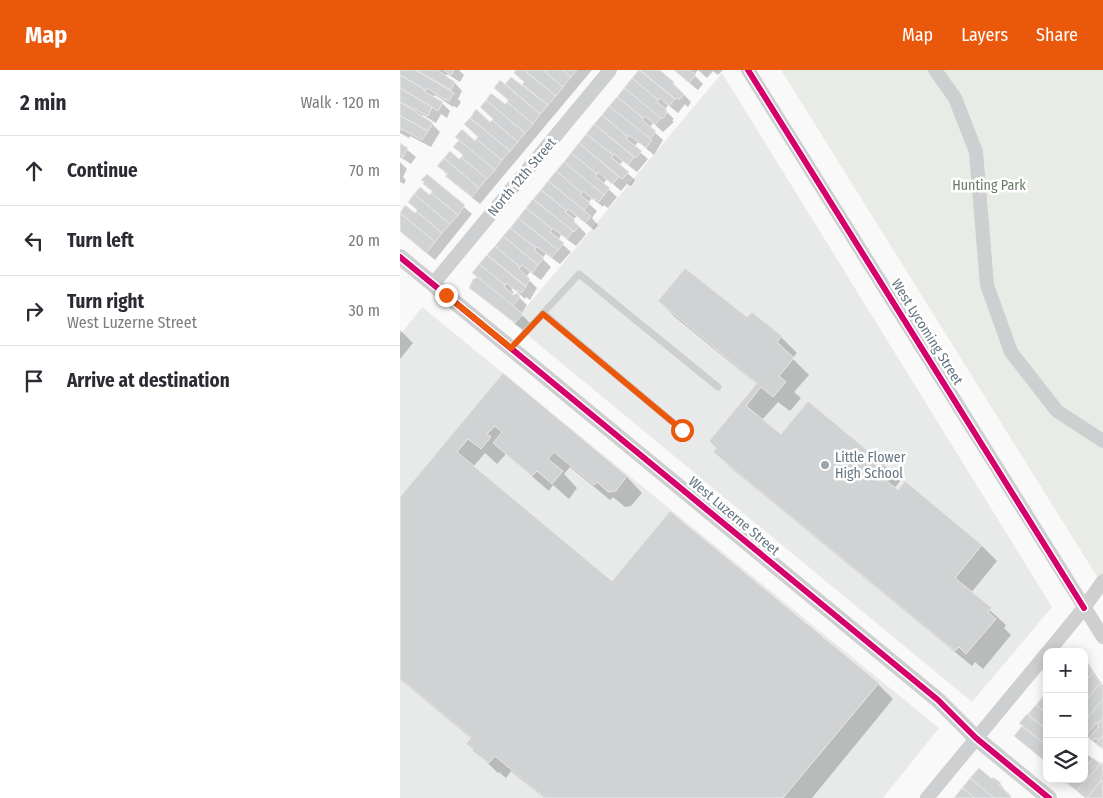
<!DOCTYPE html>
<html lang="en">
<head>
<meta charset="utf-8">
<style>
  body { margin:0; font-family:"Fira Sans Condensed",sans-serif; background:#f7f7f7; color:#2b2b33 }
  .controls { position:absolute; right:15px; bottom:15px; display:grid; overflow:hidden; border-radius:10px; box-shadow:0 2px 12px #0003 }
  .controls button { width:45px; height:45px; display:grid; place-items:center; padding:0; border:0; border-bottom:1px solid #e1e1e2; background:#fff; color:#2b2b33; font:25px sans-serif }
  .stop { position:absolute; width:15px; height:15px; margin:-11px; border:4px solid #ea580c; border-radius:50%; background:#fff }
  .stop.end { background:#ea580c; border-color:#fff; box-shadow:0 1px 5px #0008 }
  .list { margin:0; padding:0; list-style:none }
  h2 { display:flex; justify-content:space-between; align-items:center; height:65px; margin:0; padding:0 20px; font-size:21px }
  h2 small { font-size:16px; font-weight:400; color:#7c7c81 }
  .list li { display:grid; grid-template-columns:32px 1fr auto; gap:15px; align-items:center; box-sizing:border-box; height:70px; padding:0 20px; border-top:1px solid #e1e1e2 }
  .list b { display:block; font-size:19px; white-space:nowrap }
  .list p { margin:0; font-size:16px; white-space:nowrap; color:#7c7c81 }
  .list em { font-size:16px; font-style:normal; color:#7c7c81 }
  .icon { flex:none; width:28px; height:28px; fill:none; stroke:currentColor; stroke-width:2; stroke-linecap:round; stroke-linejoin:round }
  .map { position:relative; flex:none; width:703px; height:728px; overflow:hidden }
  header { display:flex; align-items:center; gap:30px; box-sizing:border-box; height:70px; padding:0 25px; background:#ea580c; color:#fff }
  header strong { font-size:24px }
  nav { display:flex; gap:28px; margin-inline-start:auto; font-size:18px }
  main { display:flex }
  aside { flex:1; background:#fff }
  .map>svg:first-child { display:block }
  .built { fill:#e8e9e9 }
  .green { fill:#e8ebe6 }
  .shadow { fill:#0003 }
  .building { fill:#d0d2d3; stroke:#e8e8e8 }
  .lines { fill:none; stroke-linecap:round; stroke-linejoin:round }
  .service { stroke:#cecfd0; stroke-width:7 }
  .minor { stroke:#cecfd0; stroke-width:14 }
  .tertiary { stroke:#cecfd0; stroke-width:16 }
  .cycleway-casing { stroke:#fff; stroke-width:9 }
  .cycleway { stroke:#d6006c; stroke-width:6 }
  .route { stroke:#ea580c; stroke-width:6 }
  .poi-dot { fill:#99a4ac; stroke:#fff; stroke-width:2 }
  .labels { text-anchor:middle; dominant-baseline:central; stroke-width:5; stroke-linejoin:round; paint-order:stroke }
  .street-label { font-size:14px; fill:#657683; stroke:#fff }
  .park-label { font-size:14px; fill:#687a64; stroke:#fff }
  .poi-label { font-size:14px; fill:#657683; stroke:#fff; text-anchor:start }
</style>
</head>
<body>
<header>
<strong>Map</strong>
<nav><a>Map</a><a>Layers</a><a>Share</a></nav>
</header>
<main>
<aside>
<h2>2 min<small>Walk · 120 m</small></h2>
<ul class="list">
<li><svg class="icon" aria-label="ahead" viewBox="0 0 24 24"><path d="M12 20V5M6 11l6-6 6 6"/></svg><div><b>Continue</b></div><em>70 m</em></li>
<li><svg class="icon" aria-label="left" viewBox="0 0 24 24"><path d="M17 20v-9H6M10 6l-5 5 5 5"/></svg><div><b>Turn left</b></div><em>20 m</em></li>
<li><svg class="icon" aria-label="right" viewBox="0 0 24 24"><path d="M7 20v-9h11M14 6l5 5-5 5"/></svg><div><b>Turn right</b><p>West Luzerne Street</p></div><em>30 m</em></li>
<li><svg class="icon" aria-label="arrive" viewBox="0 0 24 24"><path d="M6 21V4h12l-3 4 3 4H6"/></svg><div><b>Arrive at destination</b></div></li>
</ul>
</aside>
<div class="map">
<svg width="703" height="728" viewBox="0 0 703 728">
  <rect width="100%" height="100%" fill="#f9f9f9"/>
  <g class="built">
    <polygon points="322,3 652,537 572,632 113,253"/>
    <polygon points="22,237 539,658 483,728 0,728 0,265"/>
  </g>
  <polygon class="green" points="381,0 703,0 703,516"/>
  <g class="shadow">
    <polygon points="0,0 59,0 64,5 60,12 47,4 45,8 55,13 62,21 58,29 61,32 57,38 54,36 53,37 35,25 33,28 42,33 50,41 47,48 41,44 36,53 23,45 21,48 32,54 40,62 31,77 10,66 9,68 0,63"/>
    <polygon points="118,0 192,0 80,134 55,114 39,96 60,91 64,86 54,77 75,72 110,31 105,16 111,9 121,17 125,12"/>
    <polygon points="241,0 258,0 273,13 291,32 288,37 285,34 278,43 268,35 265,40 274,49 272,50 274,52 263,62 253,53 250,58 263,70 254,85 238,72 234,77 248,89 237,102 223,91 219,95 235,110 231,116 227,114 221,121 207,109 203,114 217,127 208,138 204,135 203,137 192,128 188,133 197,141 192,148 198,155 194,160 177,146 173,150 186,164 182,169 176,176 161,165 158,170 171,182 160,194 146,184 142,188 151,197 141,210 130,202 126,207 137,218 130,230 126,227 125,229 113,218 111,220 114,222 111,225 113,227 117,225 127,235 121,244 130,253 123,260 70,218 79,208 74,203"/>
    <polygon points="274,0 298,0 294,5 303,14 298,20"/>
    <polygon points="298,0 323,0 318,5 313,1 307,8"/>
    <polygon points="0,74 16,87 11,94 0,87"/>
    <polygon points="0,92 7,99 3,107 6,110 4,114 0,112"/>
    <polygon points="27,105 72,144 35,190 0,161 0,143 5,137 15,145 33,122"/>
    <polygon points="259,231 347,249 381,267 397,283 392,288 409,305 394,322 401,328 390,341 378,332 362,350 381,366 409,333 485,396 500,411 494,419 581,475 597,491 571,523 606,555 604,558 611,565 583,599 575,592 572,596 330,397 314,382 357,314 275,247"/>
    <polygon points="0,260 13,273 0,289"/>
    <polygon points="103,305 227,407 242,423 231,436 225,437 213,427 210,430 170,397 164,404 177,418 169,429 153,415 149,421 106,384 97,394 85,383 73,397 212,512 478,614 493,629 412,728 144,728 111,701 106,708 99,702 98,703 68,674 72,669 0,609 0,429"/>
    <polygon points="684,587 703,616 703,679 684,664"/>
    <polygon points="644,627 647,630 647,693 615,666 624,656 621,653"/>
    <polygon points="684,682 701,695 703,694 703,728 687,728 669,712 667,714 662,709 684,709"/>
    <polygon points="592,710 600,714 611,728 555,728"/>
  </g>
  <g class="building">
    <polygon points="0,0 16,0 54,23 49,31 46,29 45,30 27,18 26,20 0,5"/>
    <polygon points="16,0 37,0 55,12 51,20"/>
    <polygon points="44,0 54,0 51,5"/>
    <polygon points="116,0 124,0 156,26 148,35 122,14 124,12 114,3"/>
    <polygon points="124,0 143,0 163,17 156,26"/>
    <polygon points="143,0 163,0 171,7 163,17"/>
    <polygon points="163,0 177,0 171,7"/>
    <polygon points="239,0 275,29 269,36 260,28 258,30 232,8"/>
    <polygon points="240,0 260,0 274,12 273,14 284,24 279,30 277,28 275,29"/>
    <polygon points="274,0 290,0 296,5 289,13"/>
    <polygon points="0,5 26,20 25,22 43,32 38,41 0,18"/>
    <polygon points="111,7 148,35 140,44 105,14"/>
    <polygon points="232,8 258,30 257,32 267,40 265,42 267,43 262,49 224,18"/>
    <polygon points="100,10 140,44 133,54 107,32 108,30 94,18"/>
    <polygon points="0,18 32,37 28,46 0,32"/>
    <polygon points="224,18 261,48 255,55 245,46 243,48 217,27"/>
    <polygon points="91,23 105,34 107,32 133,54 125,63 86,30"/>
    <polygon points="217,27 243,48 242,50 256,61 250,69 209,36"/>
    <polygon points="86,30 125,63 118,72 92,50 93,49 80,37"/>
    <polygon points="0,32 33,53 28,61 0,46"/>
    <polygon points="209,36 252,70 246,78 229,65 228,67 202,45"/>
    <polygon points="76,39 90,52 92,50 118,72 110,81 70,48"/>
    <polygon points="202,45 228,67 226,69 242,81 236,88 194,54"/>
    <polygon points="0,46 28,61 22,70 2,59 0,60"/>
    <polygon points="70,48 110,81 102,90 76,69 78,67 64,54"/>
    <polygon points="194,54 234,87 228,95 214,84 213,85 186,64"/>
    <polygon points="62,59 75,71 76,69 102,90 95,100 55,67"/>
    <polygon points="186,64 213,85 211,87 229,102 222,109 179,73"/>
    <polygon points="59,70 95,100 87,109 61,87 63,85 53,77"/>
    <polygon points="0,73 8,78 3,87 0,85"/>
    <polygon points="179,73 219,107 212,114 198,102 197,104 171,83"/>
    <polygon points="50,81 59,89 61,87 87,109 79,118 44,88"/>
    <polygon points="171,83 197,104 195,106 210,118 204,125 164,92"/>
    <polygon points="44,88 79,118 72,127 45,106 48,104 37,96"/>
    <polygon points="164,92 204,125 199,132 196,128 194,130 183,121 182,123 156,101"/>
    <polygon points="156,101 182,123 180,125 190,133 184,140 148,111"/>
    <polygon points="27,104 65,135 58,145 31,123 32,121 23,114 24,112 21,110"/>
    <polygon points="148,111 191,146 185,153 168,139 167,141 141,120"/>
    <polygon points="20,117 30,125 31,123 58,145 50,154 14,124"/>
    <polygon points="141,120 167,141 165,142 175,150 174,152 179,156 174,162 133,129"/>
    <polygon points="14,124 50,154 42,163 16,141 17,140 8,132"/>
    <polygon points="133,129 173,161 167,169 153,158 152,159 126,138"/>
    <polygon points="5,135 15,143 16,141 42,163 35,172 0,143"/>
    <polygon points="126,138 152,159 150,162 164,173 158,180 118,148"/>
    <polygon points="0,143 35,172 26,183 0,161"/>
    <polygon points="118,148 158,180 152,187 137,177 136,178 110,158"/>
    <polygon points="110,158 136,178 134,180 144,188 138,195 103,166"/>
    <polygon points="103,166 138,195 132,203 122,195 120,197 95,176"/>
    <polygon points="95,176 120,197 119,199 130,209 126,216 87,185"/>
    <polygon points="87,185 126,217 121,223 118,220 117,222 107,213 105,215 79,194"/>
    <polygon points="79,194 105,215 104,217 113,225 117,223 120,226 113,236 72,203"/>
    <polygon points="285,198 347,247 352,242 382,266 377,272 394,288 379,306 386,312 373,327 361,317 346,336 381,364 408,331 485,395 478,404 498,420 505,411 582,475 555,508 592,538 588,542 596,549 566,584 559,577 555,581 313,382 316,378 309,371 357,313 258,231"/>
    <polygon points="78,207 123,244 115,253 69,218 73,209"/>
    <polygon points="103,303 227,406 216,421 208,422 197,412 194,415 154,382 148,389 163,401 152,414 137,401 132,406 93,373 102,362 95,356 87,364 91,367 81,379 68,369 57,382 212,511 270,441 479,613 383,728 145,728 95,686 89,693 72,681 73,679 66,674 71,667 0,608 0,427"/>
    <polygon points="684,592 686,592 693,603 684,612"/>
    <polygon points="693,603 700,614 684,632 684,612"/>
    <polygon points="700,614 703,619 703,629 689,647 687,645 684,648 684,632"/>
    <polygon points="644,625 647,628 647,644 636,635"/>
    <polygon points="703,629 703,648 699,653 697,652 686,666 684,664 684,652"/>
    <polygon points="636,635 647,644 647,660 628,644"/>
    <polygon points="627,644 647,660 647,676 619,653"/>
    <polygon points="703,648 703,666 699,671 695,668 692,671 689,668 699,656 697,655"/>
    <polygon points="622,656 647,676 647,693 614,666"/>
    <polygon points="703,666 703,679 696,674"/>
    <polygon points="693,688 700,693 699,696 677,721 668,714 669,712 671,709 684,709 684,695 686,696"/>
    <polygon points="702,692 703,705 701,708 702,710 687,728 685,728 677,721"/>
    <polygon points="579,698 592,709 593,707 601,713 599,715 611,726 609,728 594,728 570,708"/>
    <polygon points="570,708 594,728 575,728 562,718"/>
    <polygon points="702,710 703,728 687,728"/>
    <polygon points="562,718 575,728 554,728"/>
  </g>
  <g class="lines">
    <g class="service">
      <polyline points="143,243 282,360"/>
      <polyline points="111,278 179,204 318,317"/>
    </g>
    <g class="minor">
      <polyline points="348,0 703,567"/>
      <polyline points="535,0 555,28 576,82 587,215 611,282 657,341 703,371"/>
      <polyline points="33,214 210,0"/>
      <polyline points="648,582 684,538 703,511"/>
      <polyline points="527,728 647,583"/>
    </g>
    <polyline class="tertiary" points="0,187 538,630 576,668 649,728"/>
    <g class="cycleway-casing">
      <g id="cycleway">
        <polyline points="348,0 684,538"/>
        <polyline points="0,187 538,630 576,668 649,728"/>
      </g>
    </g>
    <use href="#cycleway" class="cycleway"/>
  </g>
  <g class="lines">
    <polyline class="route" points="46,225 111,278 143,244 282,360"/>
  </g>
  <circle class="poi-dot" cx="425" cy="395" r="5"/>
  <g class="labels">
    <g class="street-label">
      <text transform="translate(122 107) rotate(-50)">North 12th Street</text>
      <text transform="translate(527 262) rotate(58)">West Lycoming Street</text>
      <text transform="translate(334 446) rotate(40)">West Luzerne Street</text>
    </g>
    <g class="park-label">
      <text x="589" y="115">Hunting Park</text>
    </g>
    <g class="poi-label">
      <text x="435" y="387">Little Flower<tspan x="435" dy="16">High School</tspan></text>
    </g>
  </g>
</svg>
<div class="controls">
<button>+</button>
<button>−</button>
<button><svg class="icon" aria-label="layers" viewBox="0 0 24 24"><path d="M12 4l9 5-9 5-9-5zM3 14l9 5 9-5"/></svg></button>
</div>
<div class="stop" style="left:282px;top:360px"></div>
<div class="stop end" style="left:46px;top:225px"></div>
</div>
</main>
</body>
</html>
